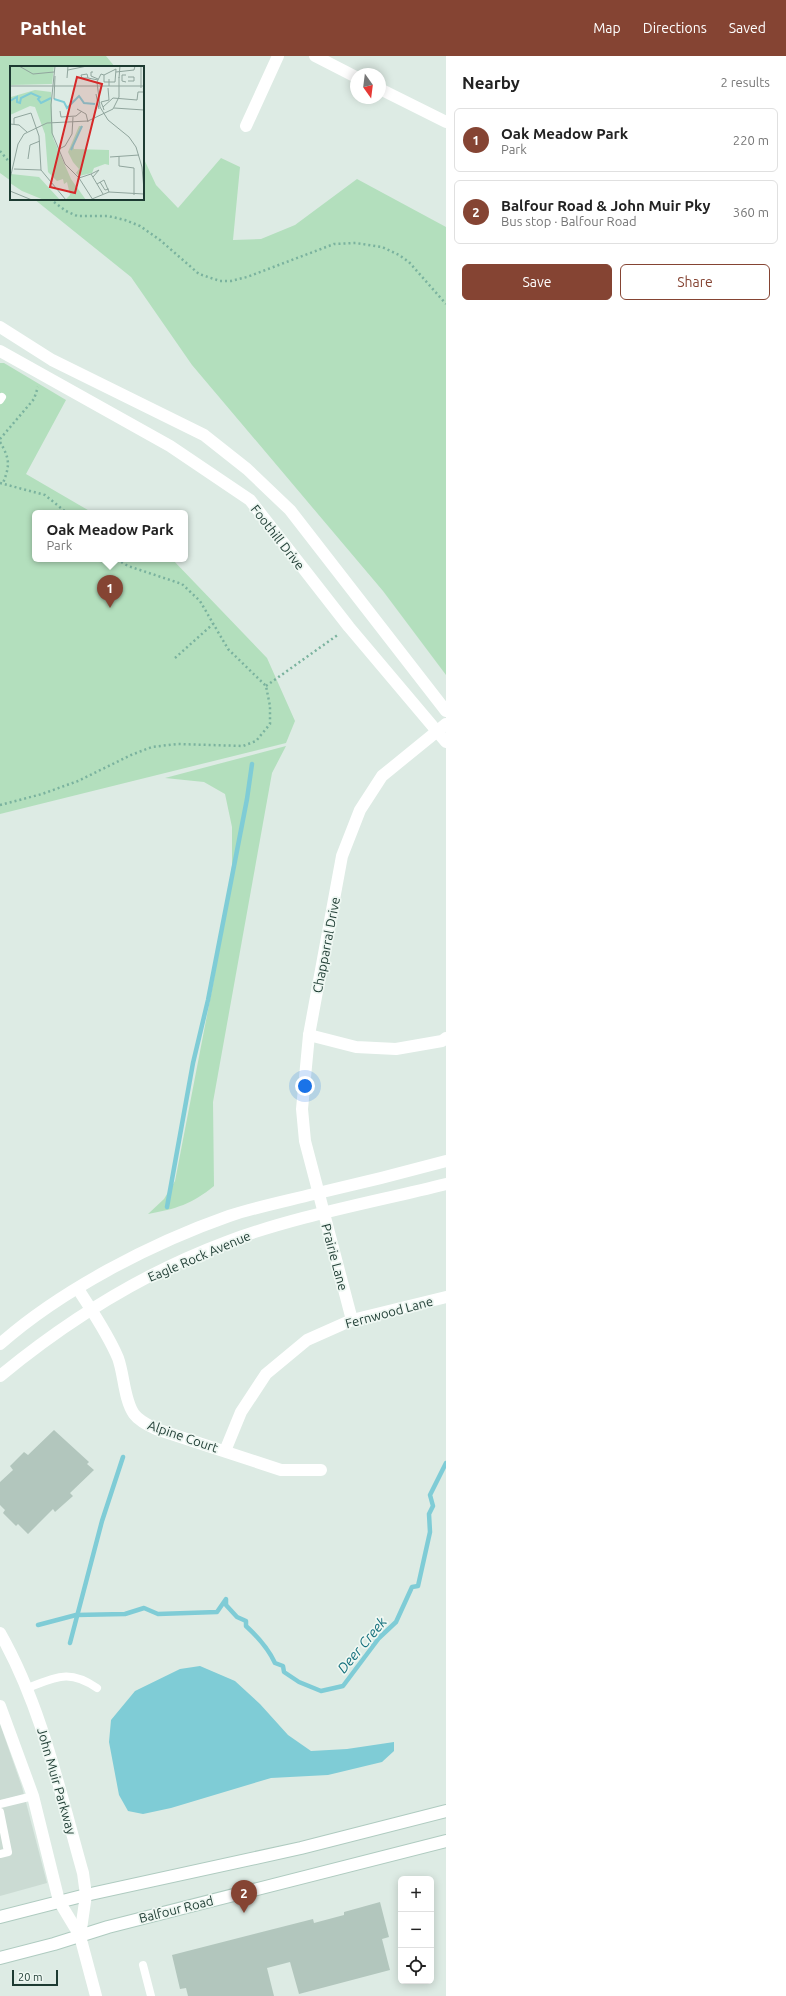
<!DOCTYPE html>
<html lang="en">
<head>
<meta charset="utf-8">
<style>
  body { margin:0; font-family:Ubuntu,sans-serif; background:#f6f6f6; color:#222 }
  .controls { position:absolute; right:12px; bottom:12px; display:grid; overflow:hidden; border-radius:6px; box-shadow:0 2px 10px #0003 }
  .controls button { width:36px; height:36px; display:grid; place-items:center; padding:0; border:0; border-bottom:1px solid #e0e0e0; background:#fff; color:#222; font:20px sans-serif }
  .compass { position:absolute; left:350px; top:12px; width:36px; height:36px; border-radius:50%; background:#fff; box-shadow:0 2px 10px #0003; rotate:166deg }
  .scale { position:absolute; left:12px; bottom:10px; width:46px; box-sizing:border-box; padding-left:4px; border:2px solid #1d3b32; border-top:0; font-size:11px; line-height:14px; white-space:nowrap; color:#1d3b32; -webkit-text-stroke:3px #eef7f2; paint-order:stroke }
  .you { position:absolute; left:305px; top:1030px; width:14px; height:14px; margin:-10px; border:3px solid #fff; border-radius:50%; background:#1a73e8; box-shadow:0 0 0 6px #1a73e833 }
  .badge { display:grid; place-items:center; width:26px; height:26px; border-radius:50%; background:#854433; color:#fff; font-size:13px; font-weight:700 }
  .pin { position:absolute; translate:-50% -33px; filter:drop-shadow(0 1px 2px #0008) }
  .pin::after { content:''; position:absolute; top:21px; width:14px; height:12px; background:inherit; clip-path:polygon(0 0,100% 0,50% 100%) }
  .popup { position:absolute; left:32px; top:454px; width:156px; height:52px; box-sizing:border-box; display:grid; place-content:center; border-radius:6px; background:#fff; filter:drop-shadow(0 1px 3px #0005); font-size:13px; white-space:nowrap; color:#767676 }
  .popup b { font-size:15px; color:#222 }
  .popup::after { content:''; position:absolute; left:50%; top:100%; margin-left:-8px; border:8px solid transparent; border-top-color:#fff }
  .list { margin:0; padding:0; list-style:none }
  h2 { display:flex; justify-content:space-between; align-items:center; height:52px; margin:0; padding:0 16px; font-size:17px }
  h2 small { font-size:13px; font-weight:400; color:#767676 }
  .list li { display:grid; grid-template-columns:26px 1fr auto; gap:12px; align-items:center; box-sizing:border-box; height:64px; margin:0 8px 8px; padding:0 8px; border:1px solid #e0e0e0; border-radius:6px }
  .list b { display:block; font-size:15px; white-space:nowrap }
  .list p { margin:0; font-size:13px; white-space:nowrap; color:#767676 }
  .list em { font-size:13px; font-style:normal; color:#767676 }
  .actions { display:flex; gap:8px; padding:12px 16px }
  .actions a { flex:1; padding:9px 0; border:1px solid #854433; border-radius:6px; text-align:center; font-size:14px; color:#854433 }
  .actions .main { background:#854433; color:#fff }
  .icon { flex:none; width:22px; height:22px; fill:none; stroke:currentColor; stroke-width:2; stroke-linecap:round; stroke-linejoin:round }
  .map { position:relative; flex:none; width:446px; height:1940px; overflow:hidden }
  header { display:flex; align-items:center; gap:24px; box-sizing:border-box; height:56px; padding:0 20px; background:#854433; color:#fff }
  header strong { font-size:19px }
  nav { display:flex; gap:22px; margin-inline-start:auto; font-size:14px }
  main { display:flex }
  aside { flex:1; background:#fff }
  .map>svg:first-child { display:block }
  .built { fill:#cbdbd3 }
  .green { fill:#b3dfbd }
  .water { fill:#7fccd6 }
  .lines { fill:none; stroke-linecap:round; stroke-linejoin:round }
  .stream { stroke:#7fccd6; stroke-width:4.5 }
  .building { fill:#b2c6bd }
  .secondary-casing { stroke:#afcbc0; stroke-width:14 }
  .path { stroke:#7ab29e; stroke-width:2.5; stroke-dasharray:2 3; stroke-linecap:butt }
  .service { stroke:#fff; stroke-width:8 }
  .minor { stroke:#fff; stroke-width:12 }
  .tertiary { stroke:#fff; stroke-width:12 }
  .secondary { stroke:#fff; stroke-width:12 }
  .labels { text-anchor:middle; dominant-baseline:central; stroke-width:3.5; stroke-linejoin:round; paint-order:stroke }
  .street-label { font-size:13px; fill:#1d3b32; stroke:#eef7f2 }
  .water-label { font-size:14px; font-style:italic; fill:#136f7c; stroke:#eef7f2 }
  .inset-river { fill:none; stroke:#7fccd6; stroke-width:2 }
  .inset-road { fill:none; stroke:#90a59d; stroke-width:1 }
  .view { fill:#d62828; fill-opacity:0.15; stroke:#d62828; stroke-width:2 }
  .inset-edge { fill:none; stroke:#1d3b32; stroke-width:2 }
</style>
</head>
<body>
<header>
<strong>Pathlet</strong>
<nav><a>Map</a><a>Directions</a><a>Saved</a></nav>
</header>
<main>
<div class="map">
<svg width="446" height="1940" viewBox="0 0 446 1940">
  <rect width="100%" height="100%" fill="#ddebe4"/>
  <polygon class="built" points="0,1668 22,1731 47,1827 0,1840"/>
  <g class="green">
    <polygon points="0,0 106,0 115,11 11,11 11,125 0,117"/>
    <polygon points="143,101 156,129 178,152 221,102 240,111 233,184 261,183 295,169 357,123 446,171 446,619 383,535 192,309 131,221 34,143 143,143"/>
    <polygon points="0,307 4,307 66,344 26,418 93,457 35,457 35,503 172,503 267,602 295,665 286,687 0,758"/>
    <path d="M286 690 272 717 213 1046 214 1130C192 1148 176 1153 148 1158L164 1143 175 1125 214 923 232 810V771L225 738 204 726 165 722Z"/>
  </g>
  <polygon class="water" points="200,1610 235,1625 260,1648 288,1679 311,1695 347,1693 394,1686 394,1695 382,1706 328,1719 271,1722 171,1752 143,1758 128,1755 119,1739 109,1686 111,1664 135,1635 180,1613"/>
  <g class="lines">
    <g class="stream">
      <polyline points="167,1151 193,1007 208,944 247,743 252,708"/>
      <path d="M38 1569 76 1559 125 1558 144 1552 158 1558 217 1556 226 1543V1549L237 1561 246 1565V1570C258 1581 268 1592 275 1607L283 1610 284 1616 299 1626 321 1635 343 1630 379 1582 396 1566 412 1531 418 1530 430 1476 429 1458 433 1450 430 1439 446 1407"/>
      <polyline points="70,1587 102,1465 123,1401"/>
    </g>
  </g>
  <g class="building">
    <polygon points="54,1374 89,1406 87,1408 94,1414 70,1437 73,1440 55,1456 53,1453 28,1478 18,1468 16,1470 3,1457 5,1454 0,1449 0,1426 13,1414 10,1410 24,1396 28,1399"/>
    <polygon points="380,1846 389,1881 382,1883 390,1914 299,1938 290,1906 267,1912 274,1940 188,1940 186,1932 180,1933 172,1899 313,1863 314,1867 344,1859 344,1856"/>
  </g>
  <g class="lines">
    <g class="secondary-casing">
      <g id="secondary">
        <polyline points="0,1861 86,1839 301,1792 446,1755"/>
        <polyline points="0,1902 54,1888 108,1871 446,1785"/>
      </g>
    </g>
    <g class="path">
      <polyline points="0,95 11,108"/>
      <polyline points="50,143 66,155 77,160 108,160 125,164 140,170 160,184 199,218 220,225 231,225 247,221 334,188 356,187 382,191 399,199 409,206 446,248"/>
      <polyline points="0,383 34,343 38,331"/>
      <path d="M0 386C10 403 10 409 3 427"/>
      <polyline points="0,427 45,439 67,457"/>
      <polyline points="175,602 213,568"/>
      <polyline points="266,630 339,578"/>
      <polyline points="0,749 42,738 78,725 131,699 152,691 177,688 243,690 256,685 270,668 270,650 266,630 228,593 200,545 182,528 128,510 116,503"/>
    </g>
    <g class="service">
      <polyline points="0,344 2,341"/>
      <path d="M27 1632C57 1621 69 1613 97 1632"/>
      <polyline points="0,1748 33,1740"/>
      <polyline points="0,1756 8,1796 0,1798"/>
      <polyline points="143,1909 151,1940"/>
    </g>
    <g class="minor">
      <polyline points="315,0 356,21"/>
      <polyline points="380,33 446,66"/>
      <polyline points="246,70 278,0"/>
      <polyline points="309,979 356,991 396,993 442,985 446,982"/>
      <path d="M78 1233C92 1255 108 1278 118 1302 124 1318 124 1344 134 1358 139 1365 148 1369 156 1373L281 1414H321"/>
      <polyline points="352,1264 305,1085 302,1053 309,979 342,800 360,754 382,720 446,668"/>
      <polyline points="225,1395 241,1356 266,1318 307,1284 352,1264 446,1241"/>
      <path d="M0 1577C42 1651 60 1736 83 1817L86 1839 80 1880"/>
      <polyline points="0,1650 33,1740 59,1845 80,1880 96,1940"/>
    </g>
    <g class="tertiary">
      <polyline points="0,271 52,304 204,379 247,413 290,454 446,655"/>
      <polyline points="0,295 170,390 250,444 349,571 446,686"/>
      <path d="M0 1288C61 1234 152 1187 229 1160 256 1151 286 1145 314 1138 358 1128 402 1117 446 1105"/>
      <path d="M0 1320C68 1264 143 1217 226 1186 295 1160 374 1146 446 1128"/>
    </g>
    <use href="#secondary" class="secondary"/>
  </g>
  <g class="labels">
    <g class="street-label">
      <text transform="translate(278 481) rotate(52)">Foothill Drive</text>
      <text transform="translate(326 889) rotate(-79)">Chapparral Drive</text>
      <text transform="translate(199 1200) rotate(-23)">Eagle Rock Avenue</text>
      <text transform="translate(335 1201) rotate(75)">Prairie Lane</text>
      <text transform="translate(389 1256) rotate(-15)">Fernwood Lane</text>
      <text transform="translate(183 1380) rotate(19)">Alpine Court</text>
      <text transform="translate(57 1725) rotate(74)">John Muir Parkway</text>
      <text transform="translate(176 1853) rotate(-14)">Balfour Road</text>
    </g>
    <g class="water-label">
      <text transform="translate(362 1589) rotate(-50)">Deer Creek</text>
    </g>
  </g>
  <g transform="translate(10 10)">
    <rect width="134" height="134" fill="#ddebe4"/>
    <path d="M0 0H44L42 18 0 19ZM25 24 41 26 43 72 61 113 76 134H55L60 129 57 116 54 118 53 113 47 115 38 106 35 68 25 41 20 40 0 49 1 31ZM69 60H73L63 78 64 83 99 84V99L95 98 84 102 82 107 69 110 66 107 69 103 63 96 58 86ZM1 108 29 111 50 134H34L12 125 0 117Z" fill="#b3dfbd"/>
    <path class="inset-river" d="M44 33 54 36 57 42 69 30 74 37 85 38M0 35 7 31V36L10 37 11 32 21 27 30 31 28 33 31 37 41 32M61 84 72 60"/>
    <path class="inset-road" d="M9 0 23 8 44 6M45 0 41 39 42 67 55 98 69 112 83 134M131 0V22M58 4 77 0M83 6H81V10L88 13M106 6 124 4 125 0M94 9 91 8 87 16 90 41 98 54 119 71 126 81 132 101 134 124M116 9H112V15L116 16M118 11H124V15H118M57 12 58 0M78 12H72L71 9 77 8 78 12 88 14M109 12 110 0M99 13V16H105L106 3 94 9V16H99V20M0 20H134M86 28 89 43M44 33 45 10M93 41 91 36 99 34 98 22M104 42 134 44M67 43 76 48 78 56M94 44 93 41 103 32 127 34 128 26H134M50 45 51 51 66 50 72 45M0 58 9 59 17 66M4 58V52L21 47 29 70 31 104 56 134M49 83 55 80 62 68 63 51M109 90V100L124 102V129M100 91 129 89M18 93 20 79 30 75M4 103 31 104M81 108 89 104 83 111M69 112 81 108 93 128M0 113 8 78 14 68 37 57 78 55 103 43 109 31V11M90 116 95 124 99 123M87 118 94 114 99 126M0 125 22 134M82 133 99 126 134 128"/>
    <path class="view" d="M67 11 92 18 65 127 40 121Z"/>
    <rect width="134" height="134" class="inset-edge"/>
  </g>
</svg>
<div class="controls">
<button>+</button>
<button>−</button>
<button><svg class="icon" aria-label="locate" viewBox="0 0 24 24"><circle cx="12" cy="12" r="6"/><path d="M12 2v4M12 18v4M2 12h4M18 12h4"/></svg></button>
</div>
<svg class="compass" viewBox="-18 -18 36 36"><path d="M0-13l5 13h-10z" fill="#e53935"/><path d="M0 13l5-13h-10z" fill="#767676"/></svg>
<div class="scale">20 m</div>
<div class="you"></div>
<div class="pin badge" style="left:110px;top:552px">1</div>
<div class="popup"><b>Oak Meadow Park</b>Park</div>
<div class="pin badge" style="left:244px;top:1857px">2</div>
</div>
<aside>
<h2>Nearby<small>2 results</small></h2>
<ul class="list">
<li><span class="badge">1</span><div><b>Oak Meadow Park</b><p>Park</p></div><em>220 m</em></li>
<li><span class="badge">2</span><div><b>Balfour Road &amp; John Muir Pky</b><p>Bus stop · Balfour Road</p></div><em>360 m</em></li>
</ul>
<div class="actions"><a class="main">Save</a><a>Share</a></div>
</aside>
</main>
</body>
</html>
